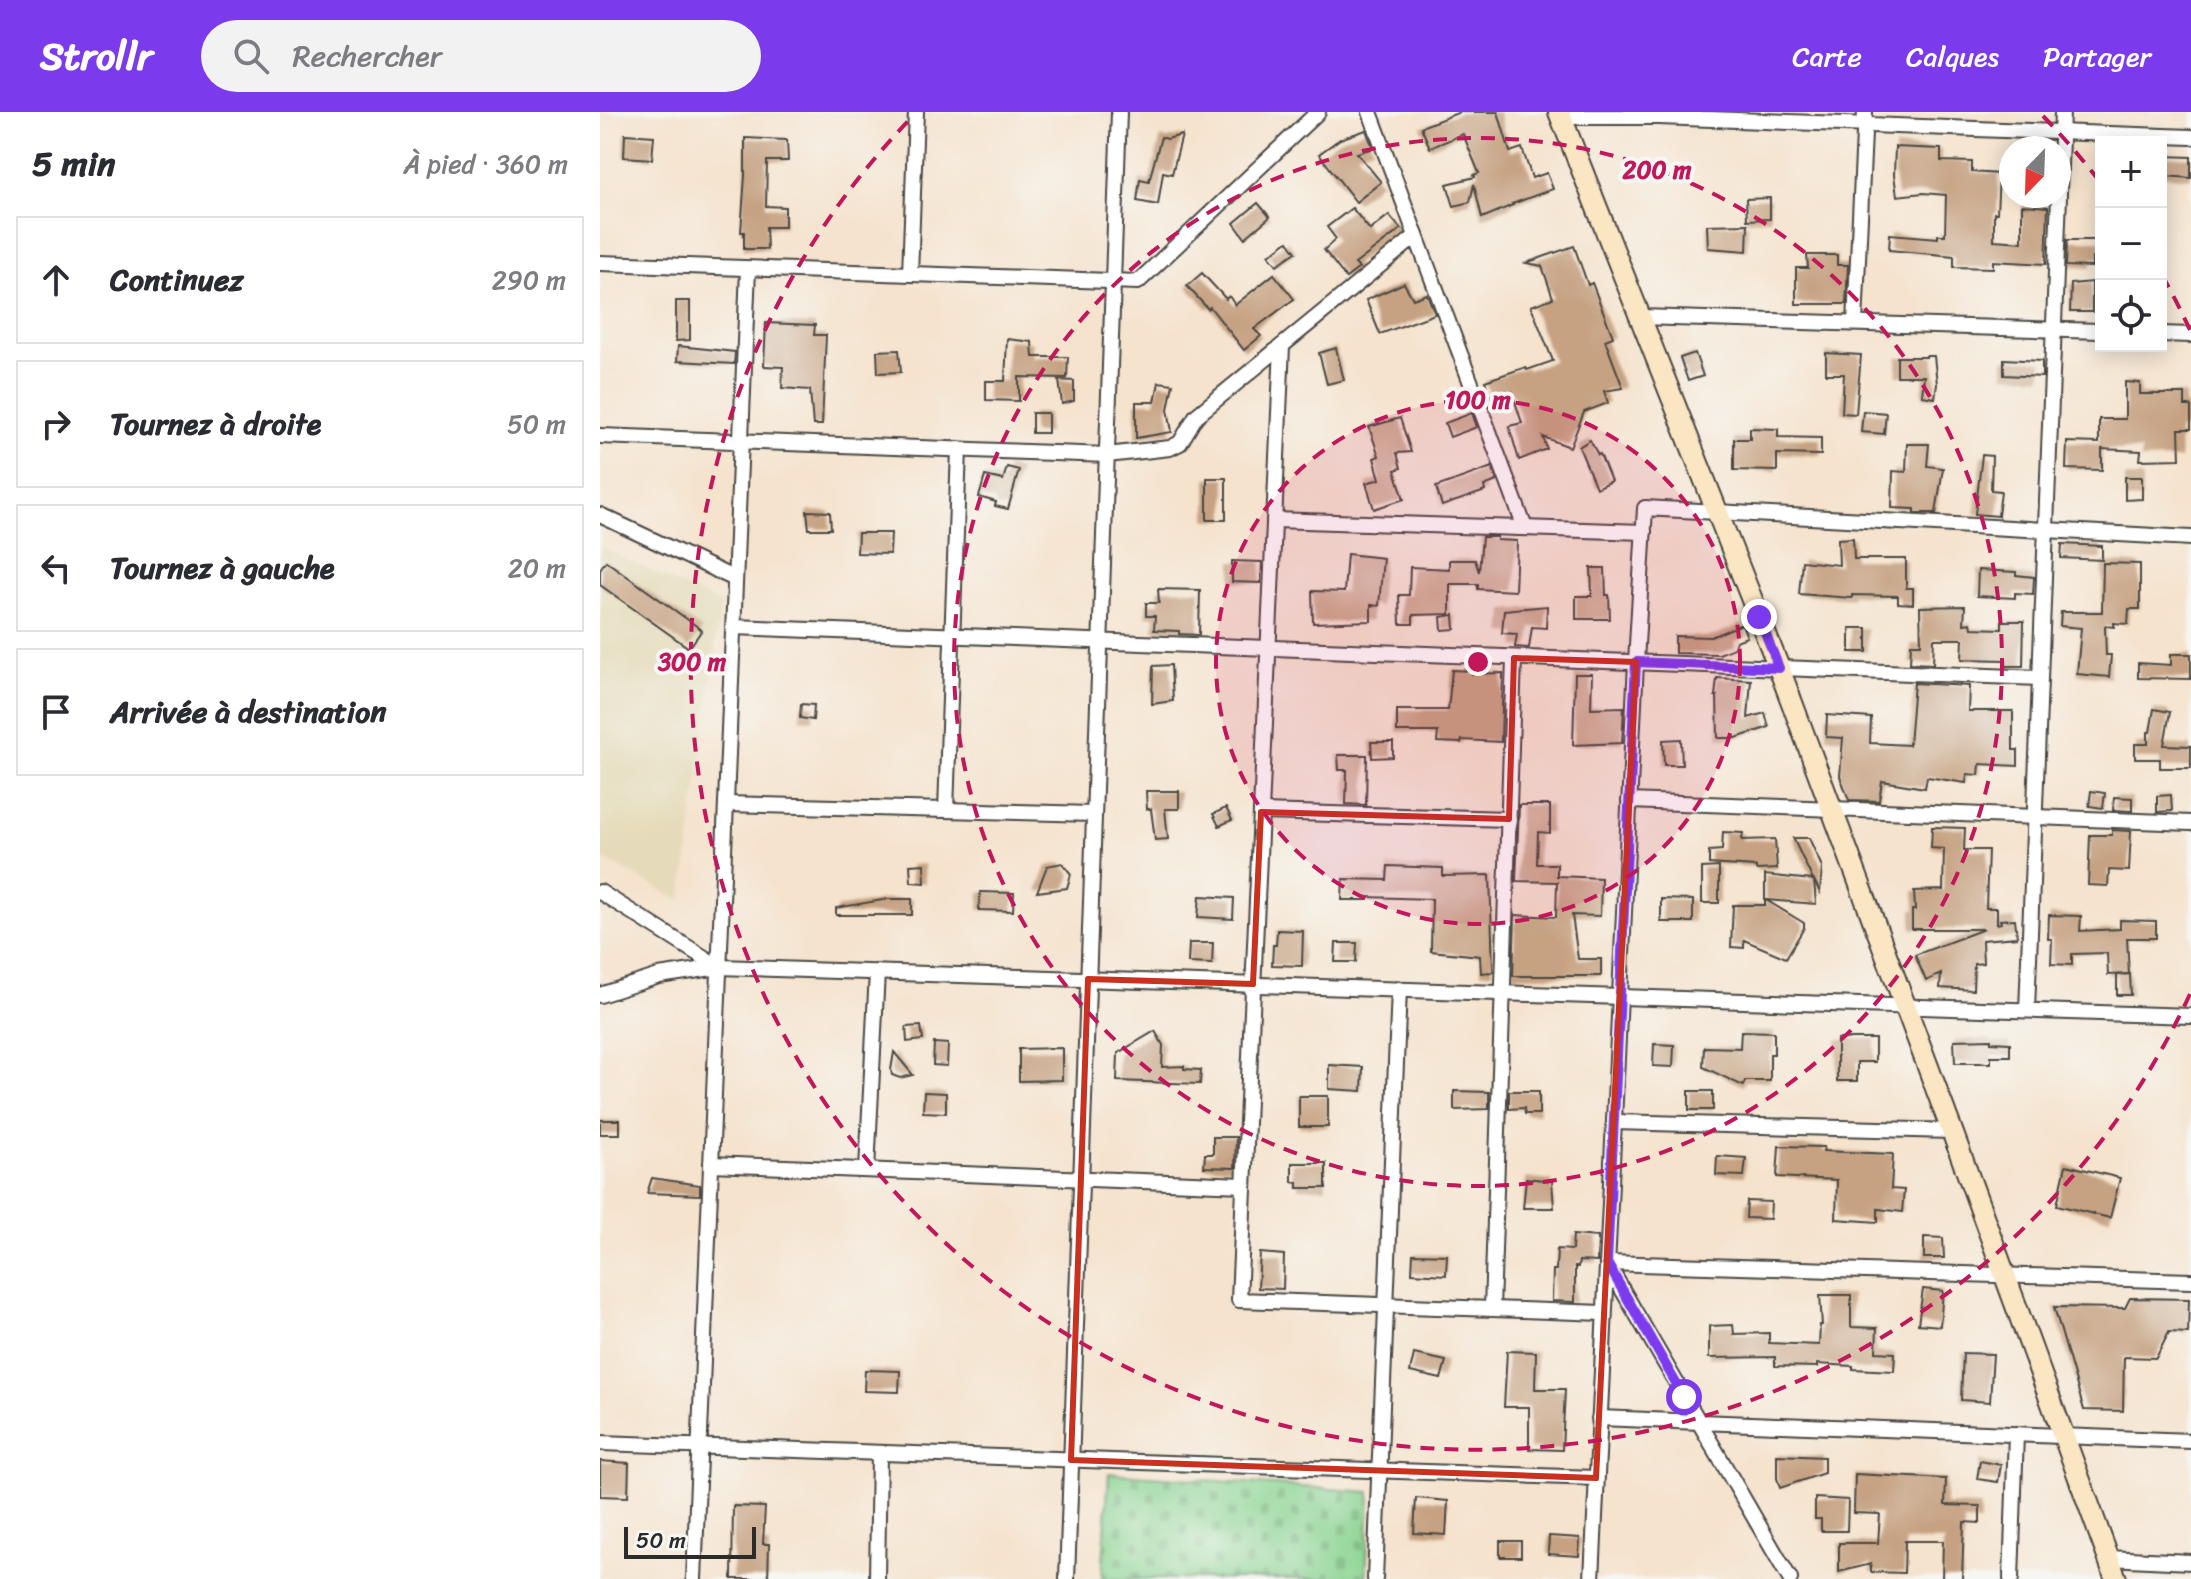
<!DOCTYPE html>
<html lang="fr">
<head>
<meta charset="utf-8">
<style>
  body { margin:0; font-family:Sriracha,sans-serif; background:#f2f2f3; color:#2b2b33 }
  .controls { position:absolute; right:24px; top:24px; display:grid; overflow:hidden; border-radius:0px; box-shadow:0 4px 20px #0003 }
  .controls button { width:72px; height:72px; display:grid; place-items:center; padding:0; border:0; border-bottom:2px solid #e1e1e2; background:#fff; color:#2b2b33; font:40px sans-serif }
  .compass { position:absolute; left:1399px; top:24px; width:72px; height:72px; border-radius:50%; background:#fff; box-shadow:0 4px 20px #0003; rotate:203deg }
  .scale { position:absolute; left:24px; bottom:20px; width:132px; box-sizing:border-box; padding-left:8px; border:4px solid #2b2b2b; border-top:0; font-size:22px; line-height:28px; white-space:nowrap; color:#2b2b2b; -webkit-text-stroke:6px #f6f6f2; paint-order:stroke }
  .stop { position:absolute; width:24px; height:24px; margin:-18px; border:6px solid #7c3aed; border-radius:50%; background:#fff }
  .stop.end { background:#7c3aed; border-color:#fff; box-shadow:0 2px 8px #0008 }
  .list { margin:0; padding:0; list-style:none }
  h2 { display:flex; justify-content:space-between; align-items:center; height:104px; margin:0; padding:0 32px; font-size:34px }
  h2 small { font-size:26px; font-weight:400; color:#7c7c81 }
  .list li { display:grid; grid-template-columns:52px 1fr auto; gap:24px; align-items:center; box-sizing:border-box; height:128px; margin:0 16px 16px; padding:0 16px; border:2px solid #e1e1e2; border-radius:0px }
  .list b { display:block; font-size:30px; white-space:nowrap }
  .list em { font-size:26px; font-style:normal; color:#7c7c81 }
  .icon { flex:none; width:44px; height:44px; fill:none; stroke:currentColor; stroke-width:2; stroke-linecap:round; stroke-linejoin:round }
  .map { position:relative; flex:none; width:1591px; height:1467px; overflow:hidden }
  header { display:flex; align-items:center; gap:48px; box-sizing:border-box; height:112px; padding:0 40px; background:#7c3aed; color:#fff }
  header strong { font-size:38px }
  nav { display:flex; gap:44px; margin-inline-start:auto; font-size:28px }
  .search { width:560px; height:72px; background:#f2f2f3; display:flex; align-items:center; gap:20px; box-sizing:border-box; padding:0 28px; border-radius:44px; color:#7c7c81; font-size:30px }
  main { display:flex }
  aside { flex:1; background:#fff }
  .map>svg:first-child { display:block }
  .built { fill:#e5dbba }
  .cemetery { fill:url(#cemetery-stones); stroke:#5a7f5e; stroke-width:2 }
  .building { fill:#c6a282 }
  .lines { fill:none; stroke-linecap:round; stroke-linejoin:round }
  .minor-casing { stroke:#494743; stroke-width:18 }
  .secondary-casing { stroke:#494743; stroke-width:24 }
  .minor { stroke:#fff; stroke-width:14 }
  .secondary { stroke:#fbe6c4; stroke-width:20 }
  .route { stroke:#7c3aed; stroke-width:10 }
  .marked { fill:none; stroke:#c8321e; stroke-width:6; stroke-linejoin:round }
  .ring { fill:none; stroke:#c2185b; stroke-width:4; stroke-dasharray:14 10 }
  .centre { fill:#c2185b; stroke:#f6f6f2; stroke-width:4 }
  .ring-label { font-size:24px; text-anchor:middle; font-weight:bold; fill:#c2185b; stroke:#f6f6f2; stroke-width:8; stroke-linejoin:round; paint-order:stroke }
</style>
</head>
<body>
<header>
<strong>Strollr</strong>
<div class="search"><svg class="icon" aria-label="search" viewBox="0 0 24 24"><circle cx="10" cy="10" r="6"/><path d="M15 15l6 6"/></svg>Rechercher</div>
<nav><a>Carte</a><a>Calques</a><a>Partager</a></nav>
</header>
<main>
<aside>
<h2>5 min<small>À pied · 360 m</small></h2>
<ul class="list">
<li><svg class="icon" aria-label="ahead" viewBox="0 0 24 24"><path d="M12 20V5M6 11l6-6 6 6"/></svg><div><b>Continuez</b></div><em>290 m</em></li>
<li><svg class="icon" aria-label="right" viewBox="0 0 24 24"><path d="M7 20v-9h11M14 6l5 5-5 5"/></svg><div><b>Tournez à droite</b></div><em>50 m</em></li>
<li><svg class="icon" aria-label="left" viewBox="0 0 24 24"><path d="M17 20v-9H6M10 6l-5 5 5 5"/></svg><div><b>Tournez à gauche</b></div><em>20 m</em></li>
<li><svg class="icon" aria-label="arrive" viewBox="0 0 24 24"><path d="M6 21V4h12l-3 4 3 4H6"/></svg><div><b>Arrivée à destination</b></div></li>
</ul>
</aside>
<div class="map">
<svg width="1591" height="1467" viewBox="0 0 1591 1467">
  <defs>
    <pattern id="cemetery-stones" width="16" height="16" patternUnits="userSpaceOnUse" patternTransform="scale(2)"><rect width="16" height="16" fill="#88d390"/><path d="M2 7V4a2 2 0 0 1 4 0v3zM10 15v-3a2 2 0 0 1 4 0v3z" fill="#76b57c"/></pattern>
  </defs>
  <rect width="100%" height="100%" fill="#f6f6f2"/>
  <filter id="ink" filterUnits="userSpaceOnUse"><feTurbulence type="fractalNoise" baseFrequency=".0125" numOctaves="2"/><feDisplacementMap in="SourceGraphic" scale="16" xChannelSelector="R" yChannelSelector="G"/><feConvolveMatrix kernelMatrix="1 2 1 2 8 2 1 2 1" color-interpolation-filters="sRGB"/></filter>
  <filter id="wash" filterUnits="userSpaceOnUse"><feTurbulence type="fractalNoise" baseFrequency=".006" numOctaves="4" result="noise"/><feDisplacementMap in="SourceGraphic" scale="32" xChannelSelector="R" yChannelSelector="G"/><feGaussianBlur stdDeviation="1.8" result="paint"/><feColorMatrix in="noise" values="0 0 0 0 0 0 0 0 0 0 0 0 0 0 0 0 0 1.4 0 .05"/><feComposite in="paint" operator="in"/></filter>
  <g filter="url(#wash)">
    <rect width="100%" height="100%" fill="#f5e3ce"/>
    <polygon class="built" points="0,435 121,492 82,789 0,745"/>
    <polygon class="cemetery" points="509,1361 770,1380 766,1467 502,1467"/>
    <g id="blocks">
      <g class="building">
        <polygon points="860,0 898,0 910,40 922,36 932,66 947,61 953,77 912,92 913,93 882,106 874,72 870,90 854,94 847,72 875,65 874,63 879,61 863,22 830,36 821,15"/>
        <polygon points="766,18 773,36 757,41 781,70 756,90 719,42 740,27"/>
        <polygon points="25,22 54,24 52,47 24,45"/>
        <polygon points="582,23 572,62 563,60 558,93 537,89 540,67 549,69 561,25 567,27"/>
        <polygon points="145,26 187,28 188,49 167,49 166,94 185,95 185,115 166,115 167,137 144,137 144,120 141,120 145,63"/>
        <polygon points="1295,35 1341,37 1341,49 1372,50 1372,60 1399,62 1397,101 1394,101 1394,128 1422,130 1422,93 1448,95 1446,152 1393,149 1393,156 1354,155 1354,144 1289,138 1290,122 1338,126 1338,123 1345,123 1346,83 1323,81 1297,84 1294,63"/>
        <polygon points="1564,44 1591,45 1591,66 1564,64"/>
        <polygon points="1170,86 1170,107 1147,108 1146,87"/>
        <polygon points="658,91 670,105 645,126 634,111"/>
        <polygon points="752,96 770,118 789,103 801,117 755,152 759,156 746,166 724,138 736,127 727,115"/>
        <polygon points="1148,112 1147,139 1108,136 1107,113"/>
        <polygon points="1467,128 1501,128 1501,146 1492,146 1492,155 1466,154"/>
        <polygon points="688,129 696,140 677,153 669,143"/>
        <polygon points="974,134 988,173 992,171 1013,225 1005,228 1023,276 1004,279 1008,291 984,300 970,335 943,325 947,337 919,348 909,314 922,311 912,280 891,287 885,269 926,255 927,258 953,249 931,194 953,186 942,154 926,151"/>
        <polygon points="1207,143 1237,143 1237,153 1248,153 1246,192 1196,192 1196,156 1208,156"/>
        <polygon points="602,161 626,187 629,184 635,193 674,162 694,187 654,217 661,224 644,238 610,195 608,197 587,174"/>
        <polygon points="1492,170 1492,200 1470,200 1471,172"/>
        <polygon points="804,171 813,187 827,182 835,202 780,222 766,188"/>
        <polygon points="76,189 90,189 90,228 76,229"/>
        <polygon points="166,211 215,213 214,223 226,223 222,313 213,313 210,278 182,276 183,255 164,254"/>
        <polygon points="407,227 432,230 433,245 468,245 467,266 419,265 419,289 386,288 386,269 405,269"/>
        <polygon points="78,234 135,240 134,252 77,249"/>
        <polygon points="736,236 744,268 727,272 719,241"/>
        <polygon points="299,238 301,260 278,261 277,239"/>
        <polygon points="1095,241 1103,264 1088,269 1080,246"/>
        <polygon points="1226,241 1261,243 1256,302 1242,301 1244,262 1226,262"/>
        <polygon points="1326,244 1334,244 1337,272 1335,286 1322,284 1324,264 1297,264 1297,245 1326,245"/>
        <polygon points="1404,247 1442,249 1442,265 1404,263"/>
        <polygon points="459,268 474,269 474,289 462,292"/>
        <polygon points="559,270 573,272 568,297 572,320 536,326 536,290 555,290"/>
        <polygon points="1525,270 1540,271 1540,282 1585,282 1585,294 1591,294 1591,317 1579,317 1580,347 1540,348 1541,339 1502,337 1502,358 1466,357 1467,330 1499,331 1499,307 1525,307"/>
        <polygon points="1263,299 1286,301 1284,322 1261,320"/>
        <rect x="432" y="301" width="16" height="20"/>
        <polygon points="872,301 877,315 850,325 845,311"/>
        <polygon points="800,306 811,340 797,341 801,356 795,358 804,387 774,397 766,371 780,367 774,346 779,344 769,315"/>
        <polygon points="1150,316 1178,317 1178,325 1221,326 1221,343 1177,342 1177,359 1134,358 1134,327 1150,327"/>
        <polygon points="990,328 998,343 1000,342 1011,369 996,376 979,335"/>
        <polygon points="1307,332 1329,332 1327,354 1343,356 1336,401 1315,401 1315,397 1292,396 1293,359 1306,360"/>
        <polygon points="1382,343 1392,344 1391,378 1401,379 1398,404 1375,402"/>
        <polygon points="407,355 419,358 408,397 395,394 396,390 379,385 385,364 403,368"/>
        <polygon points="892,355 897,369 884,374 885,379 842,394 836,375"/>
        <polygon points="1525,365 1542,365 1542,387 1525,388"/>
        <rect x="607" y="366" width="19" height="42"/>
        <polygon points="207,399 230,400 231,417 209,417"/>
        <polygon points="258,421 291,421 290,442 257,441"/>
        <polygon points="882,425 897,425 897,428 917,429 915,479 878,477 878,472 850,472 850,502 813,503 813,512 800,512 799,483 809,483 810,455 849,457 849,448 875,448 879,460"/>
        <polygon points="1253,426 1254,447 1306,447 1306,476 1313,476 1313,492 1298,491 1298,484 1252,483 1252,486 1199,482 1202,449 1239,453 1238,427"/>
        <polygon points="1462,432 1502,434 1502,448 1461,446"/>
        <polygon points="747,442 783,446 779,494 771,493 771,509 713,511 712,479 744,480"/>
        <polygon points="6,449 102,518 89,536 0,473 0,457"/>
        <polygon points="632,449 662,450 661,471 632,470"/>
        <polygon points="1503,451 1540,452 1540,497 1529,497 1528,512 1514,511 1514,515 1505,514 1506,543 1511,543 1509,565 1477,562 1481,516 1460,514 1461,500 1502,500"/>
        <polygon points="991,456 1005,456 1006,483 1009,483 1010,507 976,507 976,484 992,484"/>
        <polygon points="1378,458 1416,460 1416,463 1434,465 1433,482 1415,481 1415,486 1377,484"/>
        <polygon points="558,477 600,478 599,523 579,522 579,519 554,518 555,504 546,504 546,491 559,491"/>
        <polygon points="947,494 946,516 932,515 929,536 915,535 917,522 902,521 904,498"/>
        <polygon points="1365,494 1364,512 1371,511 1372,516 1402,517 1402,509 1424,509 1423,554 1406,554 1406,548 1362,547 1363,527 1334,527 1333,552 1310,551 1311,532 1321,532 1320,495"/>
        <polygon points="854,503 855,517 842,518 841,505"/>
        <polygon points="1142,512 1147,525 1136,529 1134,536 1119,542 1075,541 1075,524 1111,525"/>
        <rect x="1250" y="516" width="17" height="24"/>
        <polygon points="1571,542 1591,542 1591,567 1538,566 1538,551 1571,553"/>
        <polygon points="571,553 573,589 552,592 553,554"/>
        <polygon points="852,558 872,559 872,562 903,561 901,630 862,628 861,631 837,630 838,620 797,620 797,598 848,598"/>
        <polygon points="975,562 992,562 991,596 1024,595 1022,631 973,633"/>
        <polygon points="1117,566 1151,568 1148,606 1165,601 1169,615 1136,626 1118,626 1117,584 1115,584"/>
        <polygon points="1314,571 1369,574 1368,599 1413,599 1413,638 1418,638 1418,654 1380,652 1379,663 1367,662 1366,671 1327,665 1325,676 1282,669 1279,689 1249,688 1240,664 1243,626 1226,625 1227,603 1271,606 1270,631 1309,633"/>
        <polygon points="201,592 214,593 213,608 200,606"/>
        <polygon points="1554,597 1570,600 1564,633 1591,634 1591,656 1560,656 1560,647 1535,647 1535,632 1548,632 1548,620 1550,620"/>
        <polygon points="1081,627 1082,653 1064,653 1063,628"/>
        <polygon points="771,630 793,630 793,645 772,646"/>
        <polygon points="738,643 767,643 766,693 746,692 747,658 739,658"/>
        <polygon points="546,679 579,679 579,697 565,697 568,727 555,728 551,697 547,697"/>
        <polygon points="1491,679 1505,681 1503,696 1489,694"/>
        <polygon points="1571,683 1572,699 1557,700 1557,684"/>
        <polygon points="1514,685 1532,686 1532,699 1513,698"/>
        <polygon points="919,693 950,693 950,721 938,720 937,752 957,752 957,764 1001,766 1000,804 972,803 978,847 1001,847 1001,864 913,864 915,803 956,805 957,770 916,769"/>
        <polygon points="626,696 632,708 619,714 613,702"/>
        <polygon points="1332,715 1365,716 1364,738 1388,738 1386,796 1397,796 1397,812 1401,811 1400,808 1415,807 1417,825 1382,828 1383,851 1374,852 1373,878 1340,876 1341,862 1326,869 1315,843 1384,817 1312,817 1312,798 1315,798 1314,779 1343,778 1344,737 1331,736"/>
        <polygon points="1512,718 1531,719 1529,759 1509,758 1508,774 1488,773 1490,723 1512,723"/>
        <polygon points="1123,720 1143,721 1142,728 1175,727 1177,757 1156,758 1156,755 1109,752 1109,739 1122,738"/>
        <polygon points="1193,726 1209,726 1222,755 1220,780 1214,768 1216,792 1166,788 1204,811 1204,816 1186,846 1144,828 1144,836 1131,835 1133,793 1165,793 1165,763 1213,768"/>
        <polygon points="462,751 471,762 467,776 437,780 447,754"/>
        <polygon points="324,752 325,771 311,770 310,753"/>
        <polygon points="788,754 843,756 843,764 890,763 893,860 881,861 880,844 831,839 832,787 767,785 767,788 742,788 743,767 787,768"/>
        <polygon points="1119,755 1119,791 1102,791 1102,756"/>
        <polygon points="380,780 414,781 413,799 379,798"/>
        <polygon points="600,784 634,786 633,807 598,805"/>
        <polygon points="288,787 312,787 312,803 236,803 236,796"/>
        <polygon points="1061,787 1093,788 1093,810 1061,810"/>
        <polygon points="1449,803 1481,804 1480,819 1520,817 1520,808 1556,809 1556,826 1527,826 1529,862 1508,863 1507,841 1472,842 1472,853 1451,852 1452,827 1448,827"/>
        <polygon points="677,818 703,819 702,854 672,853 673,833 676,833"/>
        <polygon points="589,831 613,831 612,852 588,851"/>
        <polygon points="736,831 757,831 756,850 735,850"/>
        <polygon points="1530,862 1531,883 1517,883 1517,863"/>
        <polygon points="321,914 323,928 307,930 306,915"/>
        <polygon points="555,919 563,933 562,955 584,954 584,957 601,958 600,972 517,969 518,941"/>
        <polygon points="1141,919 1174,920 1174,942 1170,942 1170,969 1145,969 1143,974 1103,955 1104,935 1140,936"/>
        <polygon points="1237,927 1275,927 1275,950 1257,950 1257,969 1237,969"/>
        <polygon points="1391,927 1391,930 1410,931 1410,944 1391,944 1391,951 1355,951 1354,928"/>
        <polygon points="334,931 348,932 347,954 333,953"/>
        <polygon points="1054,932 1074,933 1073,955 1053,954"/>
        <polygon points="462,936 462,968 419,969 419,937"/>
        <polygon points="294,940 313,963 300,966 292,963 291,958"/>
        <polygon points="729,953 763,955 762,979 729,977"/>
        <polygon points="854,979 889,980 889,997 854,998"/>
        <polygon points="909,979 939,979 939,1002 925,1002 924,996 909,997"/>
        <rect x="1089" y="979" width="24" height="19"/>
        <polygon points="324,980 346,981 346,1001 323,1000"/>
        <rect x="699" y="984" width="29" height="31"/>
        <rect x="0" y="1008" width="20" height="14"/>
        <polygon points="613,1025 636,1025 635,1056 604,1055 605,1042 613,1042"/>
        <polygon points="1179,1034 1224,1035 1223,1039 1293,1042 1291,1077 1304,1078 1302,1100 1278,1097 1278,1110 1236,1107 1237,1068 1177,1065"/>
        <polygon points="1117,1044 1146,1046 1144,1064 1116,1063"/>
        <polygon points="692,1051 726,1051 726,1076 698,1076 698,1070 692,1070"/>
        <polygon points="1466,1053 1520,1066 1510,1106 1457,1093"/>
        <polygon points="52,1066 100,1073 100,1083 47,1081"/>
        <polygon points="926,1066 952,1069 954,1096 923,1096"/>
        <polygon points="1147,1089 1171,1090 1170,1107 1146,1106"/>
        <polygon points="973,1123 998,1125 997,1150 979,1149 978,1155 975,1155 975,1190 952,1189 953,1158 956,1158 957,1137 972,1138"/>
        <polygon points="1324,1125 1343,1126 1344,1146 1324,1146"/>
        <polygon points="660,1141 684,1143 683,1177 658,1176"/>
        <polygon points="813,1142 847,1143 846,1163 812,1161"/>
        <polygon points="1323,1177 1343,1179 1340,1214 1318,1212"/>
        <polygon points="1220,1183 1251,1183 1251,1215 1277,1216 1276,1240 1295,1241 1294,1259 1253,1257 1253,1254 1217,1252 1217,1255 1175,1254 1175,1245 1109,1246 1109,1214 1133,1213 1134,1222 1169,1221 1169,1231 1219,1233 1220,1213 1222,1213"/>
        <polygon points="1530,1186 1589,1187 1588,1221 1569,1220 1556,1246 1524,1245 1523,1299 1484,1298 1454,1195 1525,1196"/>
        <polygon points="907,1239 936,1240 935,1277 965,1277 962,1338 929,1337 929,1295 904,1295"/>
        <polygon points="1363,1241 1393,1242 1390,1290 1361,1288"/>
        <polygon points="814,1242 846,1249 841,1267 810,1260"/>
        <polygon points="265,1258 300,1259 299,1280 264,1279"/>
        <polygon points="1177,1343 1224,1345 1224,1361 1180,1376 1177,1366"/>
        <polygon points="0,1349 29,1351 28,1385 0,1384"/>
        <polygon points="1380,1349 1401,1353 1398,1370 1377,1367"/>
        <polygon points="1255,1362 1346,1367 1345,1393 1380,1394 1380,1411 1364,1410 1362,1467 1342,1467 1343,1429 1305,1429 1304,1461 1271,1460 1271,1452 1239,1460 1239,1431 1278,1431 1280,1402 1254,1401"/>
        <polygon points="816,1386 848,1389 846,1423 814,1421"/>
        <polygon points="1215,1386 1248,1388 1247,1419 1221,1419 1221,1407 1215,1407"/>
        <polygon points="133,1394 165,1395 163,1432 169,1432 168,1467 132,1467"/>
        <polygon points="949,1424 980,1426 979,1444 948,1442"/>
        <rect x="900" y="1429" width="21" height="16"/>
      </g>
    </g>
  </g>
  <g filter="url(#ink)">
    <use href="#blocks" fill-opacity="0" stroke="#494743" stroke-width="2"/>
    <g class="lines">
      <g class="minor-casing">
        <g id="minor">
          <polyline points="770,0 925,416"/>
          <polyline points="961,5 1059,5 1591,25"/>
          <polyline points="1459,81 1462,0"/>
          <polyline points="0,151 538,170 718,0"/>
          <polyline points="310,162 316,0"/>
          <polyline points="1040,205 1501,219"/>
          <polyline points="1255,211 1265,0"/>
          <polyline points="1561,222 1591,223"/>
          <polyline points="682,234 639,1188 1004,1201"/>
          <polyline points="0,324 507,343 570,336 580,331 596,304 816,124"/>
          <polyline points="0,403 135,467"/>
          <polyline points="674,408 1044,420"/>
          <polyline points="133,515 1440,566"/>
          <polyline points="1029,689 1591,711"/>
          <polyline points="126,692 494,702"/>
          <polyline points="346,698 359,337"/>
          <polyline points="661,700 909,707"/>
          <polyline points="0,780 119,855"/>
          <polyline points="0,883 59,864 119,855 1591,904"/>
          <polyline points="1427,898 1459,84"/>
          <polyline points="1014,1010 1352,1019"/>
          <polyline points="111,1052 644,1073"/>
          <polyline points="267,1058 277,860"/>
          <polyline points="1007,1151 1591,1169"/>
          <polyline points="1008,1153 1190,1467"/>
          <polyline points="892,1197 914,546"/>
          <polyline points="999,1306 1591,1329"/>
          <polyline points="0,1331 996,1366"/>
          <polyline points="1508,1446 1591,1450"/>
          <polyline points="94,1467 148,157"/>
          <polyline points="277,1467 279,1341"/>
          <polyline points="467,1467 519,0"/>
          <polyline points="775,1467 799,877"/>
          <polyline points="992,1467 1036,550 1045,396 1591,426"/>
          <polyline points="1411,1467 1416,1322"/>
        </g>
      </g>
      <g class="secondary-casing">
        <polyline id="secondary" points="959,0 1179,556 1352,1019 1516,1467"/>
      </g>
      <use href="#minor" class="minor"/>
      <use href="#secondary" class="secondary"/>
    </g>
  </g>
  <g class="lines" filter="url(#ink)">
    <polyline class="route" points="1084,1285 1007,1151 1036,550 1179,556 1159,505"/>
  </g>
  <path class="marked" d="M914 546 1036 550 996 1366 471 1348 488 867 653 872 661 700 909 707Z"/>
  <circle cx="878" cy="550" r="262" fill="#c2185b" fill-opacity=".12"/>
  <g class="ring">
    <circle cx="878" cy="550" r="262"/>
    <circle cx="878" cy="550" r="524"/>
    <path d="M1590 882A786 786 0 1 1 313 4M1443 4A786 786 0 0 1 1497 66M1562 163A786 786 0 0 1 1590 218"/>
  </g>
  <circle cx="878" cy="550" r="12" class="centre"/>
  <g class="ring-label">
    <text x="1057" y="66">200 m</text>
    <text x="878" y="296">100 m</text>
    <text x="92" y="558">300 m</text>
  </g>
</svg>
<div class="controls">
<button>+</button>
<button>−</button>
<button><svg class="icon" aria-label="locate" viewBox="0 0 24 24"><circle cx="12" cy="12" r="6"/><path d="M12 2v4M12 18v4M2 12h4M18 12h4"/></svg></button>
</div>
<svg class="compass" viewBox="-18 -18 36 36"><path d="M0-13l5 13h-10z" fill="#e53935"/><path d="M0 13l5-13h-10z" fill="#7c7c81"/></svg>
<div class="scale">50 m</div>
<div class="stop" style="left:1084px;top:1285px"></div>
<div class="stop end" style="left:1159px;top:505px"></div>
</div>
</main>
</body>
</html>
